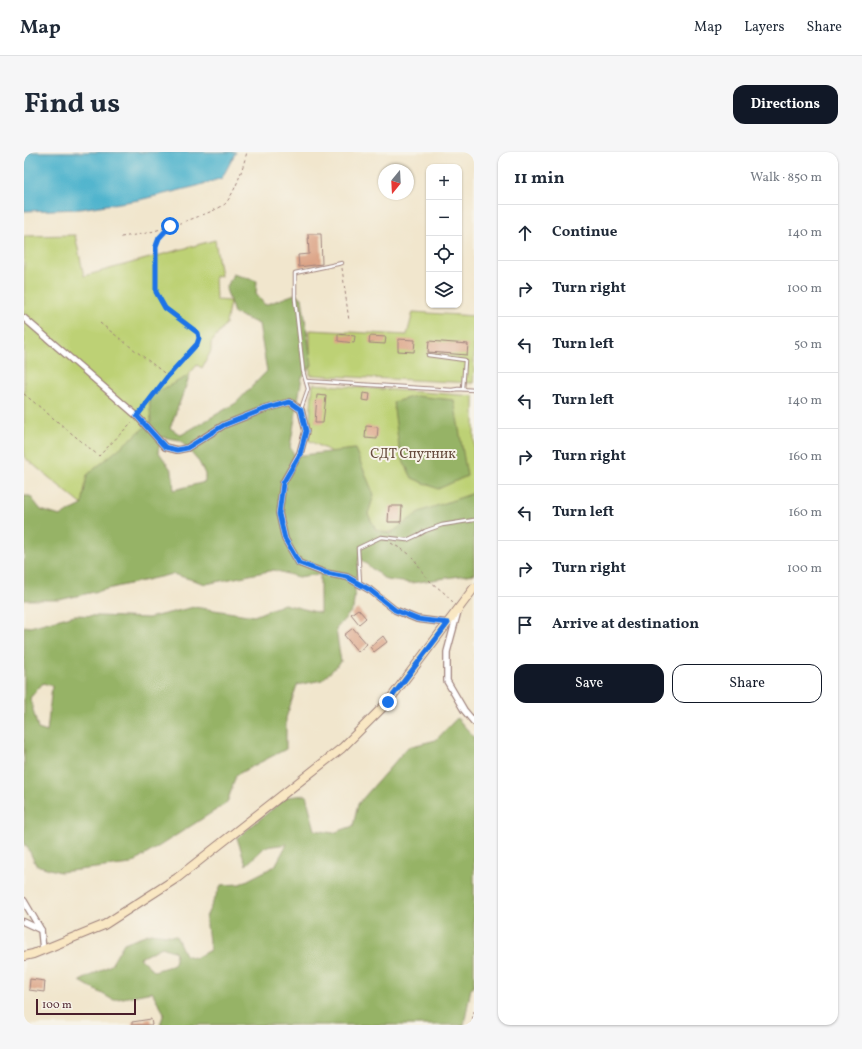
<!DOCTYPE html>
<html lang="en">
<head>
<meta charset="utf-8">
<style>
  body { margin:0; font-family:Vollkorn,serif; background:#f6f6f7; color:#1f2937 }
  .controls { position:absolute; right:12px; top:12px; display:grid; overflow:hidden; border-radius:8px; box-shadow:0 1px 3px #0004 }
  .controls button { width:36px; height:36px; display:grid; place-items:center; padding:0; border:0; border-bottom:1px solid #e0e1e3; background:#fff; color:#1f2937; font:20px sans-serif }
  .compass { position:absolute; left:354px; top:12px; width:36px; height:36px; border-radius:50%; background:#fff; box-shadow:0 1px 3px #0004; rotate:198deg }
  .scale { position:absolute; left:12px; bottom:10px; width:100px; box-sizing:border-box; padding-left:4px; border:2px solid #4a1f2b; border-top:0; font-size:11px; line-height:14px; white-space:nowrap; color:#4a1f2b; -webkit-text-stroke:3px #f7f3e8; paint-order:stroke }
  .stop { position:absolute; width:12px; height:12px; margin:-9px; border:3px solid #1a73e8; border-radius:50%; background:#fff }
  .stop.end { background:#1a73e8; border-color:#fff; box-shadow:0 1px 4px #0008 }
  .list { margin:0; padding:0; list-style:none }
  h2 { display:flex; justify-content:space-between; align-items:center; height:52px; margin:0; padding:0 16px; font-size:17px }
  h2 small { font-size:13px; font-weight:400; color:#747a83 }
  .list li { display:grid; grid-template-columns:26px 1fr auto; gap:12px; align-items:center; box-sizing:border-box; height:56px; padding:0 16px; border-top:1px solid #e0e1e3 }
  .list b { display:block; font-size:15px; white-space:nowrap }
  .list em { font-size:13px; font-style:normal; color:#747a83 }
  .actions { display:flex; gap:8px; padding:12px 16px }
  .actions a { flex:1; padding:9px 0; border:1px solid #111827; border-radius:12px; text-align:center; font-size:14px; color:#111827 }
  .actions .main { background:#111827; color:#fff }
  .icon { flex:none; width:22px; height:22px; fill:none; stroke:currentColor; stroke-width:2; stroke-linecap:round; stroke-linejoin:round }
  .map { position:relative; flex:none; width:450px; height:873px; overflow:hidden; border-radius:12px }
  header { display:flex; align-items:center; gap:24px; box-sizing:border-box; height:56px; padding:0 20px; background:#fff; border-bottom:1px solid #e0e1e3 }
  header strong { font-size:19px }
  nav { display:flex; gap:22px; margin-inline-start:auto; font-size:14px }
  .intro { display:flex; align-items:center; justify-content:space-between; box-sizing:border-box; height:96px; padding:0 24px }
  h1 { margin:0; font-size:28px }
  .button { padding:10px 18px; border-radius:12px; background:#111827; color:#fff; font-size:14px; font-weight:700 }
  main { display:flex; gap:24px; padding:0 24px }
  aside { flex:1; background:#fff; border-radius:12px; box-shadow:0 1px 3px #0004 }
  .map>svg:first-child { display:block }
  .green { fill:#bdd175; stroke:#847850 }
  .forest { fill:#96b366; stroke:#706948; fill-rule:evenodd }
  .water { fill:#4fb4cd; stroke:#4c6a7c }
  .building { fill:#dca487 }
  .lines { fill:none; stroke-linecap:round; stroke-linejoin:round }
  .service-casing { stroke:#9e827c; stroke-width:4.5 }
  .minor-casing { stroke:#9e827c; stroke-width:8 }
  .secondary-casing { stroke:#9e827c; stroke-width:10 }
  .path { stroke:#9e827c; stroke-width:1; stroke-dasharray:3 3; stroke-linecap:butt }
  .service { stroke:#fff; stroke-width:2.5 }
  .minor { stroke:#fff; stroke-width:5.5 }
  .secondary { stroke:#f9e7c3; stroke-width:8 }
  .route { stroke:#1a73e8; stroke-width:5 }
  .labels { text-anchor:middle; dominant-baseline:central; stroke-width:4; stroke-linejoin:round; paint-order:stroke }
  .park-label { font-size:14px; fill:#674c3e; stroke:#f7f3e8 }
</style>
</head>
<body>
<header>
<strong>Map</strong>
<nav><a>Map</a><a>Layers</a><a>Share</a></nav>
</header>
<div class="intro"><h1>Find us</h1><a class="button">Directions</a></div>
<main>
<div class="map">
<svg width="450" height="873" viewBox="0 0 450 873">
  <rect width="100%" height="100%" fill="#f7f3e8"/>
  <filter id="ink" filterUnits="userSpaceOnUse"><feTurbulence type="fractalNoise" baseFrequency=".025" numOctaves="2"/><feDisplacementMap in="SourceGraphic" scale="8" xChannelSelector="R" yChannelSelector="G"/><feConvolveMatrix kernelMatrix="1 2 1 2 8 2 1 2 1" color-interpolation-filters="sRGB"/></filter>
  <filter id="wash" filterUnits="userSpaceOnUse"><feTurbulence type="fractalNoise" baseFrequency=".012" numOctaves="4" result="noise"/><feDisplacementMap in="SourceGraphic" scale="16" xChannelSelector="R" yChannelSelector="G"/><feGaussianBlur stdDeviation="0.9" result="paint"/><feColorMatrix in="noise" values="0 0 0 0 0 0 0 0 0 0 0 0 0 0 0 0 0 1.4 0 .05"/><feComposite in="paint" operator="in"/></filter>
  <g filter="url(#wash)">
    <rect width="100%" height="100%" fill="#f1e6cd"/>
    <g class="green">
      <polygon points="51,83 60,124 191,88 197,124 191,124 192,148 206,149 202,172 187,191 187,199 178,216 173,213 162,226 67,360 0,305 0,84"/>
      <polygon points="389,160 450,164 450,220 449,231 286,223 286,178 383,183"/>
      <polygon points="289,232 450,244 450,363 341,385 329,311 284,288"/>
    </g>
    <g class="forest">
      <path d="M209 122 233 129 232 142 241 153 271 142 278 146 288 213 278 225 266 295 271 304 331 297 350 343 344 362 352 378 366 382 395 360 450 341V422L387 431 362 428 335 406 329 457 312 477 317 510 298 528 273 533 262 566V597L212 623 203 651 107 712 36 720 12 713 3 694 0 693V474L6 475 51 463 124 466 170 455 230 464 260 452 296 461V422L274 425 250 418 182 432 149 422 35 448H0V344H6L17 358 36 364 58 353 63 323 127 270 125 244 166 223 146 276 157 283 212 251 243 219 235 172 210 161 202 137ZM138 285 156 288 175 310 181 322V330L150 338 148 319 134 299ZM19 531 28 534 23 580 14 577 6 546Z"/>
      <polygon points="392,244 430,248 443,324 414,337 388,326 376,302 369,250"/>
      <path d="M433 566 450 585V834L447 836 440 873H136L140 861 128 840 89 848 56 829 87 813 100 791 126 781 152 784 161 803 171 806 186 798 182 765 197 733 216 732 251 714 263 692 241 695 222 713 213 686 263 645 282 643 291 678 309 681 329 674 334 652 384 595 412 588ZM138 795 152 800 150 813 130 819 116 806Z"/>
    </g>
    <polygon class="water" points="0,0 212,0 198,26 173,34 115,48 56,57 0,59"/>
    <g id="blocks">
      <g class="building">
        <polygon points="284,82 297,82 298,112 275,115 274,103 285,102"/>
        <polygon points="314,182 331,184 330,191 314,189"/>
        <polygon points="346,184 362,185 361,192 345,191"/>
        <polygon points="374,187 391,188 390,200 374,199"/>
        <polygon points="405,189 444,192 443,203 404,200"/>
        <polygon points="339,241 346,242 345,249 338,248"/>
        <polygon points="293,243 302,244 299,271 291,271"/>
        <polygon points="342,274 354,275 353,287 341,286"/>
        <polygon points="365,354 378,354 377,370 364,370"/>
        <polygon points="334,457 342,466 335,472 327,462"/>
        <polygon points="329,476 343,492 334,500 320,483"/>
        <polygon points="359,484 363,490 350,500 346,495"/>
        <polygon points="6,827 21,829 20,840 5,838"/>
        <polygon points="127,867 128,873 108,873 108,870"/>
      </g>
    </g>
  </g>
  <g filter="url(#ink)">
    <use href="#blocks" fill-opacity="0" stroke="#9e827c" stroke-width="1"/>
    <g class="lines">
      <g class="service-casing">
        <g id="service">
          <polyline points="404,203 441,208 439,237"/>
          <polyline points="282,229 428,238 434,237 450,238"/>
          <polyline points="277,257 284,237 279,219 271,147 271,121 318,111"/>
          <polyline points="336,432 334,396 357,385 383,388 394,383 401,379 418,373 450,368"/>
        </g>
      </g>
      <g class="minor-casing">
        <g id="minor">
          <polyline points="0,166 113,264 141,295 153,298 163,296 200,273 238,258 266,250 277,258 282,279 276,301 259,331 255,361 261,387 275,411 301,421 323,425 346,438 371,458 393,467 424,471"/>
          <polyline points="434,459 423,500 423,529 440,558 450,570"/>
          <polyline points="0,749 17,778 19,798"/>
          <polyline points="0,770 17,778"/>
        </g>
      </g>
      <g class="secondary-casing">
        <polyline id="secondary" points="0,804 9,802 80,773 153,726 318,596 364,550 450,436"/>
      </g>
      <g class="path">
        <path d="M97 85C104 84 111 83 118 82 133 79 194 60 202 51 213 36 218 18 223 0"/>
        <polyline points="318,116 325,169"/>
        <polyline points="76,171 144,224"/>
        <polyline points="0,242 75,304 108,270"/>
        <polyline points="117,260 144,224 173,192 175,186 174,181 141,156 132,140 132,94 135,86 146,74"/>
        <path d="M367 391C373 395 381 398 386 403 394 410 397 420 405 428 413 436 424 442 430 452"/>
        <polyline points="447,873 450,859"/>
      </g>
      <use href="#service" class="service"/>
      <use href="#minor" class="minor"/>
      <use href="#secondary" class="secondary"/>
    </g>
  </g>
  <g class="lines" filter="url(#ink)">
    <polyline class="route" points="146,74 135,86 132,94 132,140 141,156 174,181 175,186 173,192 144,224 113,264 141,295 153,298 163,296 200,273 238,258 266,250 277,258 282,279 276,302 259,331 255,362 261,387 275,411 302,421 323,425 346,438 371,458 393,467 424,471 364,550"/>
  </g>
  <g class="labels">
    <g class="park-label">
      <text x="389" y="302">СДТ Спутник</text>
    </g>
  </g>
</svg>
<div class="controls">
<button>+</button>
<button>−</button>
<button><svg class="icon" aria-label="locate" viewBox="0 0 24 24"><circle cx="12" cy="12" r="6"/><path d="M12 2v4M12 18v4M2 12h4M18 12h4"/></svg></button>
<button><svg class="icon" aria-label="layers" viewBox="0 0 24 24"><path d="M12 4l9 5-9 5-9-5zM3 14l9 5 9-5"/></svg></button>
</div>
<svg class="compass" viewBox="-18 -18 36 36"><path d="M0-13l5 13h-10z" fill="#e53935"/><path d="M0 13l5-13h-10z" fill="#747a83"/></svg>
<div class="scale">100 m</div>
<div class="stop" style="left:146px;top:74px"></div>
<div class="stop end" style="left:364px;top:550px"></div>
</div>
<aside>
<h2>11 min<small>Walk · 850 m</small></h2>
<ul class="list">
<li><svg class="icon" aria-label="ahead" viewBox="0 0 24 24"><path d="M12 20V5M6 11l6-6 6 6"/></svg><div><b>Continue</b></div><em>140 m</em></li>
<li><svg class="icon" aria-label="right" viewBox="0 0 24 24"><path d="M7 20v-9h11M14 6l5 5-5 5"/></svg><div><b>Turn right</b></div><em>100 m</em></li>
<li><svg class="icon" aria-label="left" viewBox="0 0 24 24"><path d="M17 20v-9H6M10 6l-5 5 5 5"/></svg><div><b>Turn left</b></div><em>50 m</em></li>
<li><svg class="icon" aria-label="left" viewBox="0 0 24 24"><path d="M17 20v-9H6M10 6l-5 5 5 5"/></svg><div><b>Turn left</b></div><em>140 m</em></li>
<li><svg class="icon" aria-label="right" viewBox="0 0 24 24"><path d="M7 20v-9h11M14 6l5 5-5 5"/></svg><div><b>Turn right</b></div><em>160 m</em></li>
<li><svg class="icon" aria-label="left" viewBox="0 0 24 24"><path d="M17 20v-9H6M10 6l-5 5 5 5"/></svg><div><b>Turn left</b></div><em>160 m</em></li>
<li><svg class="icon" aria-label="right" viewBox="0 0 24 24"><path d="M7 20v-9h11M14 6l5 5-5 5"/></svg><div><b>Turn right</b></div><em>100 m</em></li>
<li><svg class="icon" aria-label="arrive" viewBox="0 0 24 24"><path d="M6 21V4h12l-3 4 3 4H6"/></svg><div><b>Arrive at destination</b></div></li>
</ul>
<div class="actions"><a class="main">Save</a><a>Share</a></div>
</aside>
</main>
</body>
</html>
